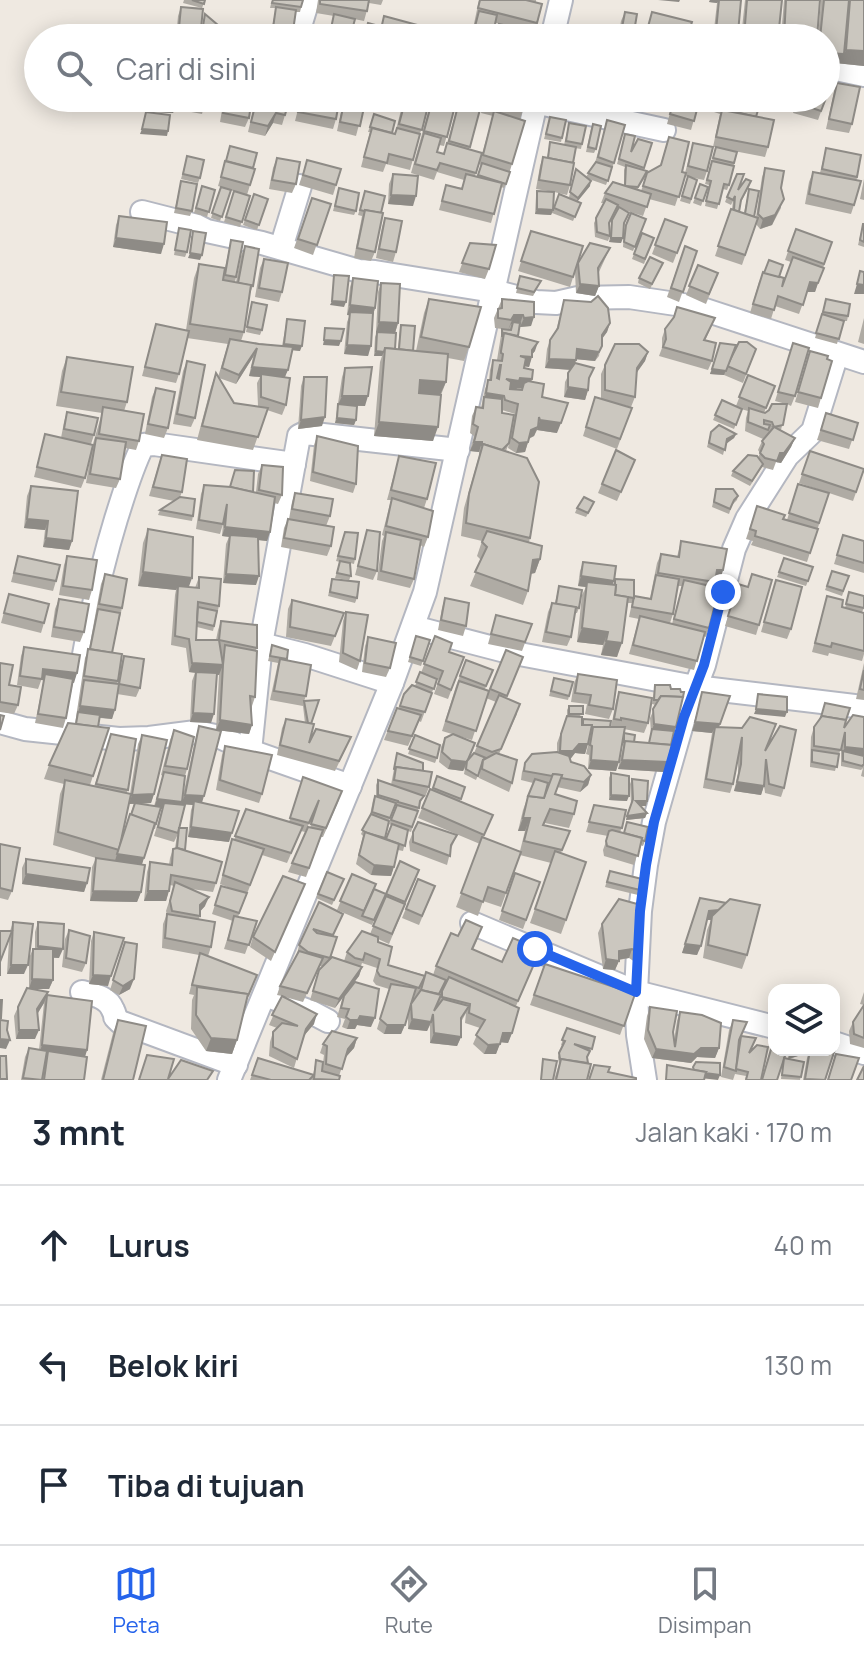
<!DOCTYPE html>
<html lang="id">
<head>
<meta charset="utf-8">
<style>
  body { margin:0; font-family:Manrope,sans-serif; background:#f2f2f3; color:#1f2937 }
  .controls { position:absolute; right:24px; bottom:24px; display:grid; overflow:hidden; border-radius:16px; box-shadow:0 4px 20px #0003 }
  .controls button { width:72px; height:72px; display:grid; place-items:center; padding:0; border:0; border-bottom:2px solid #e0e1e3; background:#fff; color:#1f2937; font:40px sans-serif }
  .stop { position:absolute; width:24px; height:24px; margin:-18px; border:6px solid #2563eb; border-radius:50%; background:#fff }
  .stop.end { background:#2563eb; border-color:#fff; box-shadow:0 2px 8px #0008 }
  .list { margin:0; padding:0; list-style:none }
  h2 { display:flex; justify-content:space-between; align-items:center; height:104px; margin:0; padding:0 32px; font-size:34px }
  h2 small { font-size:26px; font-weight:400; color:#747a83 }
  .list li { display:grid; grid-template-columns:52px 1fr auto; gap:24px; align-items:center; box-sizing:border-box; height:120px; padding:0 32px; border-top:2px solid #e0e1e3 }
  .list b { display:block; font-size:30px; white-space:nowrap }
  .list em { font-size:26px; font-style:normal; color:#747a83 }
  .icon { flex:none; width:44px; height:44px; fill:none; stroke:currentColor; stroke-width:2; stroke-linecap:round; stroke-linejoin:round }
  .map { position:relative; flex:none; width:864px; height:1080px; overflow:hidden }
  .search { position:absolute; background:#fff; box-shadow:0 4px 20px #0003; left:24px; right:24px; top:24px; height:88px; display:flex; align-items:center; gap:20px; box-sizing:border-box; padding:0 28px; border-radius:44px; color:#747a83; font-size:30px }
  .sheet { height:464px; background:#fff }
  nav { display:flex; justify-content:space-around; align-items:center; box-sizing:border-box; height:112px; border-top:2px solid #e0e1e3; background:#fff; font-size:22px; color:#747a83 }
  nav a { display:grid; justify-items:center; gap:4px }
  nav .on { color:#2563eb }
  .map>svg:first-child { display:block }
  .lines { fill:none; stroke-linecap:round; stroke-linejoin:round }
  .street-casing { stroke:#b4b7c1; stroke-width:26 }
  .street { stroke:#fff; stroke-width:22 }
  .wall { fill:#afaba4; fill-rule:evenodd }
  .shaded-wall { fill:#8e8b86 }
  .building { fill:#cbc7bf; stroke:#8e8b86; stroke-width:2; fill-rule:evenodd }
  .route { stroke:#2563eb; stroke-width:10 }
</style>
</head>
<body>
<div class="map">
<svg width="864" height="1080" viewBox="0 0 864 1080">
  <rect width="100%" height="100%" fill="#efe9e1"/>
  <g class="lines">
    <g class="street-casing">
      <g id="street">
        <polyline points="301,23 308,0"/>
        <polyline points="552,38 561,0"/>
        <polyline points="826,67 864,75"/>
        <polyline points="516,98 664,130"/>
        <polyline points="142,212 197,226 207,231 262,243 359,271 375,272 493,291 536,302 556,303 578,298 629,297 696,307 864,362"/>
        <polyline points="281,248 300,186"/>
        <polyline points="413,627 509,652 695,687 864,707"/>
        <polyline points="261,644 305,655 392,683"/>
        <polyline points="0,722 25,729 119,739 149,738 196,732 220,737 250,751 350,786"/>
        <path d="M71 735C82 661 94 591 116 519 124 494 131 469 143 445L154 444 294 464"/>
        <polyline points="250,751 261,644 299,436 305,433 458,450"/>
        <polyline points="472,923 636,992 774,1027"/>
        <path d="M82 992C95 995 108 997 113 1010 118 1021 111 1013 120 1022L236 1065"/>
        <polyline points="265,995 311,1012 328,1021"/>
        <polyline points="834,1043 864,1053"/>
        <polyline points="229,1080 392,683 425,592 537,98"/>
        <polyline points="645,1080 638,1035 636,992 640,911 646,865 654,822 684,717 704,665 734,549 747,519 787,456 813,431 837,354"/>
      </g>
    </g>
    <use href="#street" class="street"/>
  </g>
  <g class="wall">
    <polygon points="184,0 205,0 202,8 201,33 205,14 217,38 176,38 178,16 181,7 202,8 183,3"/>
    <polygon points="272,0 303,0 300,12 296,12 291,35 271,32 276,8 270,8"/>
    <polygon points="318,0 383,0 381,5 369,3 364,21 354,19 350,38 328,38 334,16 316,13"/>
    <polygon points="479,0 536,0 537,23 534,32 496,23 492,38 471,38"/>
    <polygon points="710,0 742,0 740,5 738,33 736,38 713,38 717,3 709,2"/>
    <polygon points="745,0 782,0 778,38 741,38"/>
    <polygon points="784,0 820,0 817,38 781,38"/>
    <polygon points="821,0 864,0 864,66 826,62 826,38 818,38"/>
    <polygon points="625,12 633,38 618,38 621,21"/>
    <polygon points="837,83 852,124 849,133 826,129 834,92"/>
    <polygon points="155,98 206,98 202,114 175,109 176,105 173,113 154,112"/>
    <polygon points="224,98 252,98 249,118 245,127 220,122"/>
    <polygon points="256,98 278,98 277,101 285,115 282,125 273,123 265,136 248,132"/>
    <polygon points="301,98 336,119 333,129 295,121"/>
    <polygon points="344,98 366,98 356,136 337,131"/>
    <polygon points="367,98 392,98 389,107 367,102"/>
    <polygon points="404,98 430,98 410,170 386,164 383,172 361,167 370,132 368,132 374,114 392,133 395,134"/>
    <polygon points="432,98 457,98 444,146 439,145 437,152 443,154 447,143 460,98 483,98 469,149 482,153 475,176 477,177 481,165 479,164 493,116 481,113 485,98 527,98 520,119 525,121 506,184 504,188 501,187 491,223 439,210 446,185 462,188 464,180 437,172 434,180 411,173"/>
    <polygon points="554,98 573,98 573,101 571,106 554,103"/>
    <polygon points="674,98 700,98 691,130 667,124"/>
    <polygon points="705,98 729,98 724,110 756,117 768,147 765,157 718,148 737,152 729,185 727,190 723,189 717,209 705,206 709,185 705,184 716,147 713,147 720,114 702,108"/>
    <polygon points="760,98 780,98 778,103"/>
    <polygon points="798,98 826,98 818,120 793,113"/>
    <polygon points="550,117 562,138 561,142 544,139"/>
    <polygon points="607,120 614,163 606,185 589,179 590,186 577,202 581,203 573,221 552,213 551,215 535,214 536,196 537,191 548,191 536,189 540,166 543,157 547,158 550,142 564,145 569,123 582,144 581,149 575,148 570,185 567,195 554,192 553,209 572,200 569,197 576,169 586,177 595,163"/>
    <polygon points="591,129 596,149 594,153 586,152"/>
    <path d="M669 137 682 172 685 173 693 143 707 171 704 180 689 177 697 180 690 204 680 201 688 177 685 176 675 206 649 199 643 216 624 210V224L621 243 609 242 610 236 608 241 595 237 594 223 604 203H601L605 193 624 186V170L625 167 617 164 624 139 631 152 652 143 643 170 646 176 637 190 641 191 647 173 660 166ZM617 208H618L611 225 610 235 609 224Z"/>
    <polygon points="230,146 253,169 250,185 247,195 226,189 231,190 220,221 211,218 221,187 218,186"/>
    <polygon points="826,148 857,177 854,205 851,214 805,204 809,182 813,172 820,173"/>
    <polygon points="187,156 200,178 198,183 181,179"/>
    <polygon points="277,158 296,184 292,193 269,189 273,168"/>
    <polygon points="307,160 341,169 333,195 299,185"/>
    <polygon points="765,168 781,188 781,208 772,225 760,229 756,224 742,265 715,256 731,209 732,209 733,201 731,205 725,202 727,197 738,190 750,185 741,202 739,212 744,213 749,189 755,217 756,217 762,177"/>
    <polygon points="393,174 413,206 388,204 389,184"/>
    <polygon points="864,179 864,200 860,199"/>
    <polygon points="181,181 192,211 190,216 174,213"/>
    <polygon points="700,184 708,187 701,206 693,203"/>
    <polygon points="202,186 215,190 207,217 194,213"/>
    <polygon points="339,188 356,211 354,215 333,211"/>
    <polygon points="234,191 250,196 240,227 224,222"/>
    <polygon points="365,191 375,252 371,261 354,258 362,216 358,215"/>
    <polygon points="254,194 268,199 257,230 243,225"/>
    <polygon points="312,198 331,204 313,255 294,248"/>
    <polygon points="631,213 646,219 633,251 623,247 624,230"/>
    <polygon points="119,216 161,254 113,247 116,225"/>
    <polygon points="385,218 396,252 393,262 376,258 382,227"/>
    <polygon points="665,219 687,227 673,263 652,254"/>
    <polygon points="863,224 864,224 864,247 858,245"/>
    <polygon points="179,228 187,252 185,257 174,255"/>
    <polygon points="796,229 832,242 815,292 807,292 799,314 775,306 771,319 750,313 759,282 764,273 779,277 782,287 791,262 785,260"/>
    <polygon points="531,231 583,246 570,287 518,271"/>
    <polygon points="642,233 654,238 644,264 632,259"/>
    <path d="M231 240 236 277 235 282H236L241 256 245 246 253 286 250 293 244 332 241 341 282 346 287 319 300 351 292 350 285 377 286 405 282 415 267 410 253 450 197 440 211 387 216 373 218 377 228 344 187 338 179 374 176 383 142 376 156 324 186 330 194 278 199 264 224 272ZM253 357 249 376 260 377 257 383 258 406 234 403 219 378 236 384Z"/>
    <polygon points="470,243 489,269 485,279 459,272"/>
    <polygon points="685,246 697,251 679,302 667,297"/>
    <polygon points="610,248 599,272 599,286 595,296 576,293 575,272 578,263"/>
    <polygon points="264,259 282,292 279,302 255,297 260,268"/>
    <polygon points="663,263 650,289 638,283 639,278"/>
    <polygon points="698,265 718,273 706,304 686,295"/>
    <polygon points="520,276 541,281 533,296 516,293"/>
    <polygon points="353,278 375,308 373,315 368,356 344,354 347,322 350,315 347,315 350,287"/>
    <polygon points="381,283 398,323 395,333 376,332 378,292"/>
    <polygon points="429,299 469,347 464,361 448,358 446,382 441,395 433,441 374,436 380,362 382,356 374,356 375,337 377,332 395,349 398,349 400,329 401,325 413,351 416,351 424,313"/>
    <path d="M502 299 534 302 531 326 520 327V324L518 337 535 351 532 354 529 367 525 366 524 368 532 379 531 382 542 397 557 433 537 430 534 436 529 439 525 452 516 453 508 448 509 443 506 451 530 538 529 542 540 559 535 573 531 574 528 591 523 605 470 586 481 560 477 556 482 541 461 536 464 508 479 456V452L470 451 474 436 470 433 472 416 476 407 481 408 485 389 489 380 490 370 493 360H497L502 329 495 328 494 318ZM502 410 515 414 510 439 502 413Z"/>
    <polygon points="826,299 848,316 847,321 843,321 837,344 815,338"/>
    <polygon points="564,300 610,323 607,332 602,339 599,356 595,361 576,359 575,363 589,381 588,390 585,400 564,397 565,382 571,370 545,368 547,349 550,340 556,331"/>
    <polygon points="252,302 262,330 260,335 246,332"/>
    <polygon points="677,307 715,318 705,341 712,361 708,370 659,356 662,348 662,338 665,329 673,319"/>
    <polygon points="864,318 864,344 858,342"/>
    <polygon points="720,343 729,363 756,349 743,383 724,375 710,374"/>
    <polygon points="793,343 795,396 791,406 787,404 781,430 795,438 791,447 781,463 776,462 773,470 762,467 750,486 731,476 733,471 758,458 760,453 758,450 763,439 745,431 746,418 748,411 741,409 742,409 734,429 713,420 722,400 736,406 748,375 775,386 764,413 786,404 775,401"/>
    <polygon points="810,351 821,398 818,408 795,402"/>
    <polygon points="648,352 645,361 636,373 635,397 631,407 613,402 632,408 617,449 583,436 595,397 601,399 601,374 605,365"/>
    <polygon points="67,357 127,402 124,411 139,441 136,450 125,448 120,479 116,488 86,483 92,447 102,413 56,406 62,371"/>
    <polygon points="187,361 195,418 191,427 173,424 183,371"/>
    <polygon points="345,368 365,406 352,406 356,420 354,425 335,423 342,377"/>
    <polygon points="304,377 322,426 298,429 301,386"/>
    <polygon points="156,388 168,428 164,438 145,434 152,397"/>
    <polygon points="67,412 94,435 91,444 85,478 81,488 34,477 45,434 61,438 64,422"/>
    <polygon points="826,413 858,423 849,449 817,440"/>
    <polygon points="711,432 736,434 734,438 726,443 723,455 707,447"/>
    <polygon points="317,436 356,484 353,493 310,481 314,445"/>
    <polygon points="616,450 631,469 617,501 598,493"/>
    <polygon points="810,451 864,470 853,501 799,483"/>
    <polygon points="399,456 427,499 424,508 428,537 424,547 420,545 414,579 410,588 377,580 382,541 384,536 382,535 391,500 387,500"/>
    <polygon points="159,464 182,492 180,497 193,516 192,521 158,515 160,510 174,501 149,496"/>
    <polygon points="262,465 282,495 278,504 274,503 267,541 258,540 256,585 223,583 226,544 229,537 222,536 223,524 220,534 196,529 201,494 204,485 256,492 258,474"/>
    <polygon points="798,484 829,493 807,562 751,545 753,541 746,539 757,506 787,520"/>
    <polygon points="31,486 72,541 69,550 43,547 45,530 24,528 27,496"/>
    <polygon points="716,489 738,496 737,500 732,505 729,514 712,507"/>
    <polygon points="295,493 330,516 326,526 331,546 327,556 281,547 284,528 288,519 289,519 292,502"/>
    <polygon points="592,507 586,517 575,513 577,508"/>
    <polygon points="148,529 188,587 195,588 199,577 219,606 213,631 197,627 196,640 216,640 218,630 221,621 257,648 256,651 255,697 252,706 252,725 249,734 216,730 219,675 217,674 211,723 190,722 192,681 195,673 189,672 186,648 171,645 175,595 176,590 138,586 143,543"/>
    <polygon points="367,530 377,571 373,580 355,575"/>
    <polygon points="345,532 355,559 354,564 350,563 351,576 349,580 335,578 340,562 336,561"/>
    <polygon points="843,535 864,541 864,573 834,564"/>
    <path d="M681 541 723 570 720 580 716 579 713 587 709 628 706 637 704 636 694 670 629 654 639 619 629 617 632 603H628L617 657 601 655 603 645 577 642 582 595 586 587 578 586 580 571 583 562 614 581 612 585H613L615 579 634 597 650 598 657 563 661 554 677 557ZM678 586H682L672 624 670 623 673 614Z"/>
    <polygon points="18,556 56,581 53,591 11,582"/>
    <polygon points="67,556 92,590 89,600 59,595 64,565"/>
    <polygon points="784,558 808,581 806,586 777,577"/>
    <polygon points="832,571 849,576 842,596 825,590"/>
    <path d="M105 574 122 608 112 653 118 681 117 684H118L121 665 124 656 140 688 136 697 117 694 112 719 100 718 98 727 109 728 90 785 94 787 111 734 128 790 126 794H130L138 744 142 735 154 794 151 803 141 804 154 806 163 776 161 775 170 740 174 730 187 769 185 776 182 800 196 736 199 726 202 803 229 842 188 837 191 810 193 805 182 804 179 828 185 850 216 883 213 892 191 889 205 906 200 911 199 920 211 947 208 956 257 975 247 1000 237 1040 232 1054 206 1051 191 1029 192 1000 194 995 189 994 199 955 162 948 163 924 167 914 166 911 174 886 170 885 166 901H144L147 872 150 862 169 865 170 858 173 849 175 848 177 836 174 842 154 836 162 809H160L155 829H153L142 864 141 892 137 902 90 901 92 867 96 858 53 845 60 794 64 784 44 779 49 765 75 724 85 658 89 649 101 584ZM129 804H134L121 842Z"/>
    <polygon points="332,579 357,598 355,603 328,596"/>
    <polygon points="776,580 791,629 787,639 761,632"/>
    <polygon points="738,584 759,625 756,635 725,626"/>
    <polygon points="559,586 579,608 577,613 575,613 571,637 567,646 542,642 548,612 552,603 555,603"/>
    <polygon points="849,592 864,608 862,612 864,613 864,654 862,661 829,653 828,656 812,652 827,596 842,607 845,608"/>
    <polygon points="9,594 44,623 41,633 1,623"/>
    <polygon points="445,598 466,626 463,636 438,630 442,608"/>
    <polygon points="59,599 84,632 80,642 51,637 55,609"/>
    <polygon points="292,600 344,613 331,646 286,637 288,609"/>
    <polygon points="346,612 360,661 357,670 339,662 343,621"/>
    <polygon points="496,615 532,624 522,651 488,644"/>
    <polygon points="416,636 430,640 421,666 408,662"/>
    <polygon points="435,636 449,652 464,657 448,699 434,694 439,680 437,679 421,722 419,721 408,746 384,740 397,708 399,708 404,694 415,686 420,672 421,673"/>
    <polygon points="368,637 390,668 386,677 362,672 365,646"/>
    <polygon points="272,645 287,660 306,696 304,701 311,724 309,743 347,746 335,771 277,755 282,728 286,719 305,723 303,706 270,700 278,663 268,661"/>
    <polygon points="24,647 77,673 73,683 66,718 63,728 35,723 44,679 42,678 38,689 17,685 21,656"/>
    <polygon points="506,650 523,657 506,698 517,714 499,754 512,783 509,792 479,778 480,770 476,780 464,774 465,768 463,771 448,769 439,762 441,747 445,738 470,758 474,753 496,702 486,698 472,740 442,731 456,686 466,660 493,670 485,689 488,693"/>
    <polygon points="0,663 18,705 14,714 0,712"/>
    <polygon points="864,663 864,700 856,699"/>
    <polygon points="578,674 613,709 609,719 585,714 587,704 571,702 574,683"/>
    <polygon points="554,678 573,682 568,700 549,696"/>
    <polygon points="655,685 676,727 664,772 618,769 623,747 622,741 616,771 588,769 589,755 586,754 591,732 585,754 575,753 570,759 571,762 591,775 588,785 580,792 557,787 555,794 574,814 569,828 545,823 544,825 570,831 561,853 566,920 561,934 530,923 551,863 520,855 501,907 483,901 478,916 456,907 480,844 418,818 430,789 432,789 437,776 465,787 460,801 493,815 483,838 520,851 525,831 518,831 523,810 533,783 521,780 522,772 525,763 557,752 557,743 567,717 567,710 569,706 582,717 582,723 583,719 611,727 616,701 619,692 648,723 644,733 624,729 623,736 634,742 649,743 651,733 650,718 656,705 652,704"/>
    <polygon points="702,692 730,696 719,727 766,749 784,788 781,797 765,793 764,785 761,795 734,791 738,774 738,757 733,784 730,793 703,788 712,733 692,731"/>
    <polygon points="864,717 864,777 861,776 863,768 861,770 841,766 841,747 835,771 810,767 811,737 814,727 846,720 844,728"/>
    <polygon points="415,735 437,758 435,763 408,754"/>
    <polygon points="225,746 262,794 259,803 216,790 222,755"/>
    <path d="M397 753 423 771 429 787 425 797 424 796 420 804 418 811 411 832 408 831 403 851 398 850 391 876 371 875 356 864 363 836 361 834 370 815 373 800 375 796H376V785L378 780 391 785ZM395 805H396V807L389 824 391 825 386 839H385L389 821Z"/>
    <polygon points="611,773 627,801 609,800 609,778"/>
    <polygon points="303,777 339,800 323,837 321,837 306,877 288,872 292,863 310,828 316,809 305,832 301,831 287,863 262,855 238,917 257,921 245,954 224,949 233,921 212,914 221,886 230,888 220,884 232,839 234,840 246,809 289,822"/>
    <polygon points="632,779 647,801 646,806 640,806 647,813 645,818 626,820 631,804 630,784"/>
    <polygon points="594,805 622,828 620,832 645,841 643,846 640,845 634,865 604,856 603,850 608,836 586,832"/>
    <polygon points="413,832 457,835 451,849 447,865 410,851 409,842"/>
    <polygon points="0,844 12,891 8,900 0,898"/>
    <polygon points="26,859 87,883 84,892 22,884 22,868"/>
    <polygon points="400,861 416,879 389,944 378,939 378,942 388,965 425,975 433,975 436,966 458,936 479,936 473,950 502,962 529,960 531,972 516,1006 512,1033 508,1043 500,1042 496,1054 484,1054 473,1044 480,1028 465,1023 466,1013 461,1022 461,1037 457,1046 430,1043 430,1025 427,1031 408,1029 408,1015 401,1034 384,1034 377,1029 389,989 376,985 373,981 377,968 362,963 361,966 362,967 359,976 354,982 371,1027 357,1025 355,1029 347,1029 342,1027 345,1019 337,1017 343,997 335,1008 310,1000 319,970 323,966 320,966 303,1002 285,997 314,1024 303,1037 294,1068 269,1056 270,1042 273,1032 277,1028 269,1025 282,996 277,995 280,986 297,955 299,945 319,902 343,914 333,936 337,937 329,960 344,961 347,952 370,934"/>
    <polygon points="610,871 640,890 638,895 605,887"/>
    <polygon points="327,872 344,879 332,905 316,898"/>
    <polygon points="515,873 540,882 523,929 499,920"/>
    <polygon points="352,874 374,889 386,894 372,925 337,910"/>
    <polygon points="418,879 435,886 419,925 402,918"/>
    <polygon points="305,884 301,893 271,961 250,947 253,937"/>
    <polygon points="700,898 747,955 742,969 703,958 707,930 711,920 707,920 697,955 682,953"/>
    <polygon points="13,922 24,974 7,974 9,940 0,963 0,977 0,931 10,931"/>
    <polygon points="38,922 59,958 53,958 53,980 49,989 33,989 47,995 87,1050 85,1056 84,1080 21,1080 25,1057 29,1048 39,1050 44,1003 38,1013 35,1039 16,1039 14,1016 18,1007 29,988 29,958 33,949 35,949 35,932"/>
    <polygon points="602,924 639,952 635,962 629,958 619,960 615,970 603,969 598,933"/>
    <polygon points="69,930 86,963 82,972 62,967 65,939"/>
    <polygon points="94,932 108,986 89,984 91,941"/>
    <polygon points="125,942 130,989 119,995 110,990"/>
    <polygon points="545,964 635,994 620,1035 530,1005"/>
    <polygon points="864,992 864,1005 860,1004"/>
    <polygon points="864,1005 864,1048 850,1044 849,1031 853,1022"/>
    <polygon points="650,1007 673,1032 674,1040 677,1021 680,1012 719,1048 715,1058 697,1057 691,1063 652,1058 644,1039 647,1016"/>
    <polygon points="118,1020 133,1080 101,1080 113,1033"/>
    <polygon points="733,1020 750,1052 761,1080 745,1080 746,1076 735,1074 733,1080 721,1077 729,1030"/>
    <polygon points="567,1028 595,1037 587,1058 587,1080 554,1080 559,1064 558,1057 563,1046 561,1045"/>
    <polygon points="357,1038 354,1048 345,1058 339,1076 339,1080 250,1080 258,1058 313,1075 316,1060 322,1071 324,1055 320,1053 323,1044"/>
    <polygon points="789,1050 800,1050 798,1056 789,1059 804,1062 800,1080 781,1079 783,1062 788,1058"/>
    <polygon points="810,1050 825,1080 803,1080 807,1058"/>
  </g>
  <g class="shaded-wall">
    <polygon points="658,0 680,0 679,2"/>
    <polygon points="710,0 719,0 717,3 709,2"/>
    <polygon points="716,31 738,33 736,38 714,38"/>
    <polygon points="846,50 864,51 864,66 826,62 826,53 844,54"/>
    <polygon points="157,103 177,104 173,113 154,112"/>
    <polygon points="276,113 273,123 265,136 268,126"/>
    <polygon points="142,129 168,131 167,136 140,134"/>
    <polygon points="591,181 590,186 576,203 578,198"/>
    <polygon points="391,195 416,196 413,206 388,204"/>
    <polygon points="784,199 772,225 760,229 763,219"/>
    <polygon points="537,209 553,210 551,215 535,214"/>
    <polygon points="116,238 164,244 161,254 113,247"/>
    <polygon points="611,238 623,238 621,243 609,242"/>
    <polygon points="190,253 202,255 200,260 188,258"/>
    <polygon points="810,282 818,283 815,292 807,292"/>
    <polygon points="580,284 599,286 595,296 576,293"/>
    <polygon points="857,284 864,285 864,294 854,294"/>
    <polygon points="332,301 346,302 344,307 330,305"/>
    <polygon points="350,305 375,308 372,318 347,315"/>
    <polygon points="514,315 523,315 520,324 511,324 508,330"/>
    <polygon points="534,317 531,326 520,327 524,318"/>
    <polygon points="379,322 398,323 395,333 376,332"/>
    <polygon points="610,323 607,332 598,344 602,335"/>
    <polygon points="324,340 341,341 339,346 323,345"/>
    <polygon points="538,342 535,351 530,357 532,357 529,367 516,365 520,356 532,350"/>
    <polygon points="284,344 302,346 300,351 282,349"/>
    <polygon points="347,345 371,346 368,356 344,354"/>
    <polygon points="736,345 724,375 710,374 712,369"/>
    <polygon points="602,346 595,361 574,359 577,349"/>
    <polygon points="257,348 253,357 236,384 239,375"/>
    <polygon points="376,351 384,352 382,356 374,356"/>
    <polygon points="648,352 645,361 633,378 637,368"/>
    <polygon points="549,359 576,360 573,370 545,368"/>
    <polygon points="252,367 288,370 284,379 261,374 260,377 249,376"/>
    <polygon points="520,378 532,379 529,388 517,388 516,390 502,389 506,379"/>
    <polygon points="420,380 446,382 440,395 415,393"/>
    <polygon points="568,387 588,390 585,400 564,397"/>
    <polygon points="486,393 504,396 500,405 484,399"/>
    <polygon points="342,396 368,396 365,406 338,405"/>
    <polygon points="325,417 322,426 298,429 301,420"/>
    <polygon points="337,418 356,420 354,425 335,423"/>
    <polygon points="540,420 561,423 557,433 537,430"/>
    <polygon points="379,422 438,427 433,441 374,436"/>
    <polygon points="538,427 534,436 527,439 531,430"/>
    <polygon points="736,434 734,438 726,444 727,439"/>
    <polygon points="795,438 791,447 781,463 776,462 780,453"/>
    <polygon points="474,442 482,442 479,452 470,451"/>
    <polygon points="528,442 525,452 516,453 519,443"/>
    <polygon points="27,519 48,521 45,530 24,528"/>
    <polygon points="225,527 270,532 267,541 222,536"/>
    <polygon points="46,538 72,541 69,550 43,547"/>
    <polygon points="540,559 535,573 528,574 533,560"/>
    <polygon points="717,570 723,570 720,580 714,579"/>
    <polygon points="143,572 192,578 187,592 178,586 176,590 138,586"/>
    <polygon points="226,574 259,576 256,585 223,583"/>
    <polygon points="581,576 614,581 610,590 587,582 586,587 578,586"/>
    <polygon points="582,628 608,632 603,645 577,642"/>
    <polygon points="606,641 622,643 617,657 601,655"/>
    <polygon points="192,663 223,665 219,675 189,672"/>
    <polygon points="43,669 77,673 74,683 45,679 45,674 44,679 40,678"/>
    <polygon points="80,706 115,710 112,719 77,715"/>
    <polygon points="756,709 787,712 785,717 754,714"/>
    <polygon points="193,713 214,714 211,723 190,722"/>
    <polygon points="220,720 252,725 249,734 216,730"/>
    <polygon points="695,722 720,724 716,734 715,727 712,733 692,731"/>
    <polygon points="654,724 676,727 672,736 651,733"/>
    <polygon points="475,743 463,771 448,769 451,760"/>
    <polygon points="579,744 588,744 585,754 575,753 569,761 557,760 560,751"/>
    <polygon points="845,747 864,749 864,756 843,751"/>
    <polygon points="591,760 619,762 616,771 588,769"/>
    <polygon points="622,760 668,762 664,772 618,769"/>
    <polygon points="591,775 588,785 580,792 584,782"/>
    <polygon points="737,782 764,786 761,795 734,791"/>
    <polygon points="154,794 151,803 129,804 132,795"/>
    <polygon points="185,795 204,796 201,806 194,801 193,805 181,804"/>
    <polygon points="611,795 629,796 627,801 609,800"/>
    <polygon points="157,799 182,802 179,812 164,803 162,809 154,808"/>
    <polygon points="636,801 647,801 646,806 634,806"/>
    <polygon points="647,813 645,818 626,820 627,816"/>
    <polygon points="523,818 530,818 525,831 518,831"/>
    <polygon points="191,827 232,833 229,842 188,837"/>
    <polygon points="117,854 144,858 141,867 114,864"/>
    <polygon points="374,865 394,867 391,876 371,875"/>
    <polygon points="26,874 87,883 84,892 22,884"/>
    <polygon points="93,891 141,892 137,902 90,901"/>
    <polygon points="148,891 169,891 166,901 144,901"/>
    <polygon points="209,897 205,906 197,915 200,905"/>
    <polygon points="719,910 716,920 705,920 709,911"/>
    <polygon points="685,944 701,946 697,955 682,953"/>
    <polygon points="38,946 63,949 59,958 35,956"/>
    <polygon points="632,949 629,958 615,960 619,951"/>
    <polygon points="606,959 619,961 615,970 603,969"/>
    <polygon points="11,965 28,965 24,974 7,974"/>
    <polygon points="362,967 359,976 335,1008 339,999"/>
    <polygon points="93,975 111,976 108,986 89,984"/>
    <polygon points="32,979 53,980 49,989 29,989"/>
    <polygon points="134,979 130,989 119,995 123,986"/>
    <polygon points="48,992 44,1003 34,1019 37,1009"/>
    <polygon points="317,1014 314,1024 302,1038 306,1029"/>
    <polygon points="360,1016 375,1018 371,1027 357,1025 355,1029 347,1029 350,1020"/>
    <polygon points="412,1019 431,1022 427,1031 408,1029"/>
    <polygon points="387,1025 405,1025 401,1034 384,1034"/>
    <polygon points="19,1030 39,1030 35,1039 16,1039"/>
    <polygon points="434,1033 461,1037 457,1046 430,1043"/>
    <polygon points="503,1033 512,1033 508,1043 499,1042"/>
    <polygon points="211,1038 237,1040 232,1054 206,1051"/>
    <polygon points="357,1038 354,1048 345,1058 348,1049"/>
    <polygon points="0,1039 10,1040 6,1049 0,1048"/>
    <polygon points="500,1044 496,1054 484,1054 488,1045"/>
    <polygon points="42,1045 87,1050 84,1060 48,1051 47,1055 39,1054"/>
    <polygon points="719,1048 715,1058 697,1057 691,1063 652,1058 656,1049"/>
    <polygon points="800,1052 798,1056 788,1059 790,1054"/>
    <polygon points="694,1072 720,1075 718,1080 692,1077"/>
  </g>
  <g class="building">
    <polygon points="192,0 205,0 204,4"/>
    <polygon points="273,0 303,0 301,7 272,3"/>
    <polygon points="320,0 369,0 367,11 320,4"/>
    <polygon points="480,0 526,0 542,4 537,23 478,8"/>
    <polygon points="719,0 741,0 738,33 716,31"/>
    <polygon points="747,0 782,0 778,38 744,37"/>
    <polygon points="786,0 820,0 817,38 784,38"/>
    <polygon points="824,0 849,0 844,54 826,53 826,38 820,38"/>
    <polygon points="850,0 864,0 864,51 846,50"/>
    <polygon points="181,7 203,9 200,38 178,38"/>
    <polygon points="276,7 296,10 293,31 273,28"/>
    <polygon points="479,11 497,15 492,38 472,38"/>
    <polygon points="625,12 637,14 633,38 620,38"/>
    <polygon points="652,12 692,22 687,38 645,38"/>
    <polygon points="205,14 219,26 217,38 201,38"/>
    <polygon points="334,14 355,19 350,38 329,38"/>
    <polygon points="384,16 421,26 418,38 379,38"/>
    <polygon points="368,23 379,26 376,38 364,38"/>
    <polygon points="499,24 545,35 545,38 496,38"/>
    <polygon points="425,28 440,31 439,38 423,38"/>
    <polygon points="837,83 860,87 852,124 829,119"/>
    <polygon points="158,98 177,98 177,104 157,103"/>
    <polygon points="179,98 206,98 205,105 179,100"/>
    <polygon points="226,98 252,98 249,118 223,113"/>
    <polygon points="257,98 278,98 277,101 288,104 285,115 276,113 268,126 251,122"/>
    <polygon points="301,98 321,98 339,102 336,119 298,112"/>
    <polygon points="321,98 340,98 339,102"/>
    <polygon points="345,98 366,98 360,126 340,122"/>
    <polygon points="406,98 430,98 422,130 399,124"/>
    <polygon points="433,98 457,98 447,137 424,131"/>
    <polygon points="460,98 483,98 470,147 449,141"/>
    <polygon points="497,98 527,98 524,106"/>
    <polygon points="556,98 573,98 573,101"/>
    <polygon points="675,98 700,98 694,121 670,114"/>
    <polygon points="705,98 729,98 726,105"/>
    <polygon points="736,98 743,98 760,103 756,117 732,111"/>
    <polygon points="798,98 826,98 821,111 797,103"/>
    <polygon points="722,110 774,120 768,147 716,137"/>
    <polygon points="494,111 525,121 512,164 483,155"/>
    <polygon points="146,112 170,115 168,131 142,129"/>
    <polygon points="374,114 395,121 392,133 370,127"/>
    <polygon points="550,117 566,120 562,138 546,134"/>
    <polygon points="607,120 625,125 614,163 598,157"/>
    <polygon points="569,123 586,126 582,144 566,141"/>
    <polygon points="593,124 601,126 596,149 588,147"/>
    <polygon points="372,128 395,134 397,128 420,134 413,160 389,154 387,163 364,157"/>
    <polygon points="424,133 441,138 437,152 444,154 447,143 482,153 476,173 440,163 437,170 415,164"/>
    <polygon points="625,134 635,136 631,152 638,139 652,143 644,168 619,159"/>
    <polygon points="669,137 689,142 682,172 686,173 679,197 643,186 647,173 661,165"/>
    <polygon points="550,142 576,147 573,163 548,158"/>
    <polygon points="693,143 713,147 707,171 688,166"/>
    <polygon points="230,146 257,153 253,168 226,161"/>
    <polygon points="716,147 737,152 734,163 713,158"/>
    <polygon points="826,148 861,155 857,177 822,169"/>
    <polygon points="187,156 204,160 200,178 183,174"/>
    <polygon points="543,157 574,163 570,185 539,180"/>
    <polygon points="277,158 300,162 296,184 272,180"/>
    <polygon points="307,160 341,169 336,185 303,175"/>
    <polygon points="225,161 255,169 250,185 221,177"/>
    <polygon points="712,161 734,166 729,185 724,184 719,204 706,201 711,181 707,180"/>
    <polygon points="596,162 612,167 608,181 588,173"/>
    <polygon points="482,163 510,172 506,184 478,175"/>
    <polygon points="626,165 647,171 638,187 625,186"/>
    <polygon points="765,168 784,171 781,188 784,199 775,215 763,219 758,214"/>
    <polygon points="576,169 591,181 578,198 570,192"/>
    <polygon points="813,172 861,181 854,205 809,194"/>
    <polygon points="393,174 418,176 416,196 391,195"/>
    <polygon points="466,174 502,183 494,214 442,201 446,185 462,189"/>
    <polygon points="737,174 744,174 738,190 746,179 751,181 741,200 739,212 734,210 735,196 733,200 727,197"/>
    <polygon points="688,176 697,180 691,199 682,196"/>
    <polygon points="181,181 197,184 192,211 176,208"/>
    <polygon points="613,182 651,194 647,207 605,193"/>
    <polygon points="700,184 708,187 703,201 695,198"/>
    <polygon points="202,186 215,190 209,212 196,208"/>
    <polygon points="221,187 231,190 222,217 212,213"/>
    <polygon points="339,188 359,193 356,211 335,206"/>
    <polygon points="749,189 759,191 754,217 745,214"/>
    <polygon points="234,191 250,196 242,222 226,217"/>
    <polygon points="365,191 385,196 381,213 365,210 364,211 360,210"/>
    <polygon points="537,191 554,192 553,210 537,209"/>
    <polygon points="254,194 268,199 259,225 245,220"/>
    <polygon points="559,194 581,203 575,217 554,208"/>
    <polygon points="312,198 331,204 317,245 298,239"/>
    <polygon points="606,199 618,205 609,223 610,236 597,232 596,218"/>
    <polygon points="619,207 629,213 624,223 623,238 611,238 612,220"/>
    <polygon points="731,209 758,218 745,255 718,246"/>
    <polygon points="365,210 383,213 375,252 357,248"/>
    <polygon points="631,213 646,219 635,247 624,242 626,225"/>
    <polygon points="119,216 167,222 164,244 116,238"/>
    <polygon points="385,218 402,221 396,252 379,249"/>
    <polygon points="665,219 687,227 677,253 655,245"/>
    <polygon points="863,224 864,224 864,242 860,240"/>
    <polygon points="179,228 191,230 187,252 175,250"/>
    <polygon points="796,229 832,242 824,264 788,251"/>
    <polygon points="193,231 206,233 202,255 190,253"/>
    <polygon points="531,231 583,246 573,277 521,261"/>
    <polygon points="642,233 654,238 645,259 634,254"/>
    <polygon points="231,240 243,242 236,277 225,275"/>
    <polygon points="470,243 496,245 489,269 462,263"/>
    <polygon points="590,243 610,248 598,268 599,286 580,284 578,263"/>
    <polygon points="245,246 259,249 253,286 238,283"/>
    <polygon points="685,246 697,251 683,292 671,288"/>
    <polygon points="650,257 663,263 652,284 639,278"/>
    <polygon points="793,257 824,268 818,283 810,282 803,305 778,296 774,310 753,304 763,272 784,278 782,287"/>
    <polygon points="264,259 288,263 282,292 259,288"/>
    <polygon points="769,260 783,265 779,277 764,273"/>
    <polygon points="199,264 225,268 223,280 251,285 244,332 190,324"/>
    <polygon points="698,265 718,273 709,294 689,286"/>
    <polygon points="860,271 864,272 864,285 857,284"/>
    <polygon points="334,275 349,276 346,302 332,301"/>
    <polygon points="520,276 541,281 534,292 517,288"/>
    <polygon points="353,278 378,281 375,308 350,305"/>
    <polygon points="381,283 400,284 398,323 379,322"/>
    <polygon points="598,296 608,308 610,323 602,335 602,346 599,352 577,349 576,360 549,359 550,340 558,328 564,300 591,302"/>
    <polygon points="429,299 481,307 469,347 421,337"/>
    <polygon points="502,299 534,302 534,317 524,318 523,315 514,315 511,320 498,318 498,309 502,308"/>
    <polygon points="826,299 850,304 848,316 823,312"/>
    <polygon points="252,302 267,305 262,330 247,327"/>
    <polygon points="677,307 715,318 704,340 716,343 712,361 663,347 666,339 665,329 674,317"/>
    <polygon points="350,312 373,313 371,346 347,345"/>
    <polygon points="822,314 844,321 839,339 816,333"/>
    <polygon points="287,319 305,321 302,346 284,344"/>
    <polygon points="513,322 520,323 518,336 504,333 503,336 502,336 502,329 511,330"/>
    <polygon points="156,324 189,331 179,374 145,367"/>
    <polygon points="401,325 415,326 413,351 399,349"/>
    <polygon points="325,328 344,329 341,341 324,340"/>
    <polygon points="377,332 396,333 395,349 385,348 384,352 376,351"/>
    <path d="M504 333 538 342 532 350V357L520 356 526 358 524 368 533 370 532 379 520 378 519 381 506 379 511 382 510 389 522 390 524 383 528 381 544 384 542 397 568 403 561 423 540 420 539 417 538 427 531 430 528 442 519 443 512 438 518 404 505 400 504 396 486 393 488 380H491L493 360 502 361 503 354 501 353V351ZM500 365H501L499 379 497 378Z"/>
    <polygon points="230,339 259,344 293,347 288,370 252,367 257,348 239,375 222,368"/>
    <polygon points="739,342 747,342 756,349 746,374 727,366"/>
    <polygon points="720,343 736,345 726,371 712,369"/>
    <polygon points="793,343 809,348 795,396 778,392"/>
    <polygon points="615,344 639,344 648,352 637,368 635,397 605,390 605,365"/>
    <polygon points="385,348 448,354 446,382 420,380 419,393 441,395 438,427 379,422"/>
    <polygon points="810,351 828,356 827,359 832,361 821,398 798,392"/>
    <polygon points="67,357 133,367 127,402 61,392"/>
    <polygon points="187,361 205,365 195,418 177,414"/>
    <polygon points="575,363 594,368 589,378 588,390 568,387 568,373"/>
    <polygon points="372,367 368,396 342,396 345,368"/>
    <polygon points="216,373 234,403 268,408 258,437 202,426"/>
    <polygon points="261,374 290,378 286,405 261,397"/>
    <polygon points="748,375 775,386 766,408 739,397"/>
    <polygon points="304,377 327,377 325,417 301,420"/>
    <polygon points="156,388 175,392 168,428 148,424"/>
    <polygon points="484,397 502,399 502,413 514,415 509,443 502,450 483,444 482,446 482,442 474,442 478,427 473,424 476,407 483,408"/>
    <polygon points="595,397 632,408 620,439 586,427"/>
    <polygon points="722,400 742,409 736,425 715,415"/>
    <polygon points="338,404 357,406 356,420 337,418"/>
    <polygon points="772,404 787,404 783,425 774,427 795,438 784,453 780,453 777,461 765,458 760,453 764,444 762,441 774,427 772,422 764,420 764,424 770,425 768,430 748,422 749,408 765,413 769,410"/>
    <polygon points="103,407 144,414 139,441 99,434"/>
    <polygon points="67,412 98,418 94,435 64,429"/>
    <polygon points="826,413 858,423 853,440 821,430"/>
    <polygon points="719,425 736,434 727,439 725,450 709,443 711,432"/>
    <polygon points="45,434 93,445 85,478 37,467"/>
    <polygon points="317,436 358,446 356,484 313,472"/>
    <polygon points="96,438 126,442 120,479 90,474"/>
    <polygon points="483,444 527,458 539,482 530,538 466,523 469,494"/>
    <polygon points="616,450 635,460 621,492 602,484"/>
    <polygon points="810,451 864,469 856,492 802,474"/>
    <polygon points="162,455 187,459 182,492 153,487"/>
    <polygon points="748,455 757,456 763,464 752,481 733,471"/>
    <polygon points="399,456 436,463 427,499 391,490"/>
    <polygon points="262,465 283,467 282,495 259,490"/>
    <polygon points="235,470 254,471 253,492 230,487"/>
    <polygon points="798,484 829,493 819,523 789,513"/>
    <polygon points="204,485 231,487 275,497 270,532 225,527 227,504 223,524 199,520"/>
    <polygon points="31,486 78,491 72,541 46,538 48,521 27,519"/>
    <polygon points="716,489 733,489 738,496 734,500 730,509 714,502"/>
    <polygon points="295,493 333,499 330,516 292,509"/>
    <polygon points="180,497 195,499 193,516 160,510"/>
    <polygon points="584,497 594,502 588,513 577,508"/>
    <polygon points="392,498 433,511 428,537 386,526"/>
    <polygon points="757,506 785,515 783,519 818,529 810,553 755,536 756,531 750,529"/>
    <polygon points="288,519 334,527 331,546 284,538"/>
    <polygon points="148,529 193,537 192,578 143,572"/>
    <polygon points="367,530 380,532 377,571 358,566"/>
    <polygon points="487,531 542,546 540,559 533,560 528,591 475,572 487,547 482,542"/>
    <polygon points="345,532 358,533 355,559 338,556"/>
    <polygon points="386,532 421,540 414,579 381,571"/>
    <polygon points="230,535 258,537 259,576 226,574"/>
    <polygon points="843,535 864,541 864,563 837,555"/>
    <polygon points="681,541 727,549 723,570 717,570 715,582 658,573 661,554 679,557"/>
    <polygon points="18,556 60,565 56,581 14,573"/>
    <polygon points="67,556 97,560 92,590 63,586"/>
    <polygon points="784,558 813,567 808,581 779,572"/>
    <polygon points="340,561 350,563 351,576 337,573"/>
    <polygon points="583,562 616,566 614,581 581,576"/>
    <polygon points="832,571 849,576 843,591 827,586"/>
    <polygon points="105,574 127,579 122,608 99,604"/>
    <polygon points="752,574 772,580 759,625 728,616 738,584 748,587"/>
    <polygon points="656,575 679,579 673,614 632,607 634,596 651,599"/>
    <polygon points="199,577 221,579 219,606 198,602 196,640 219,640 223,665 225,645 257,651 255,697 250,696 252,725 220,720 223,665 192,663 189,639 175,636 178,586 199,588"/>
    <polygon points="332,579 359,582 357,598 330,592"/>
    <polygon points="615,579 634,580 634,598 615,595 616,585 615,585"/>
    <polygon points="684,580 719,588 709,628 674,619"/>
    <polygon points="776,580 802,587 791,629 764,622"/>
    <polygon points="587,582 616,585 615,595 628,597 622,643 606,641 608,632 582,628"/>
    <polygon points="559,586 582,590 579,608 556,604"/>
    <polygon points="849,592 864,596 864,608 846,604"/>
    <polygon points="9,594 49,604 44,623 4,613"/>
    <polygon points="827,596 843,600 842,607 864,613 864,651 832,643 831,647 815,643"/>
    <polygon points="445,598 469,603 466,626 441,620"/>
    <polygon points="59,599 89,604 84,632 54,627"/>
    <polygon points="292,600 344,613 335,636 290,627"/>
    <polygon points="552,603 576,607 571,637 546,632"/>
    <polygon points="198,607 217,611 214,626 197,622"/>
    <polygon points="98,609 120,613 112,653 90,649"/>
    <polygon points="346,612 368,615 360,661 343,653"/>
    <polygon points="496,615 532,624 525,642 491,634"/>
    <polygon points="640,616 705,632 697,661 633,645"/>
    <polygon points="221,621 257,625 257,648 219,640"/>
    <polygon points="416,636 430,640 423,661 410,657"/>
    <polygon points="435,636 452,643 449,652 464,657 451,690 438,684 443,671 424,664"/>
    <polygon points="368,637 396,643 390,668 365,663"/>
    <polygon points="272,645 288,650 287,659 270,656"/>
    <polygon points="24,647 80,655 77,673 43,669 42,679 20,676"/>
    <polygon points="88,649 122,654 118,681 84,676"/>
    <polygon points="506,650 523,657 507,696 490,689"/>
    <polygon points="124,656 144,659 140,688 119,684"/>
    <polygon points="280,659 311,665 306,696 274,691"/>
    <polygon points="466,660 493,670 486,686 460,676"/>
    <polygon points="0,663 13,665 9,685 21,687 18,705 0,702"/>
    <polygon points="864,670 864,690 860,689"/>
    <polygon points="196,672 217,673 214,714 193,713"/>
    <polygon points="420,672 437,679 434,689 416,682"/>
    <polygon points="45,674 73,679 66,718 38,714"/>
    <polygon points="578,674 617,680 613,709 589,705 591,695 575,693"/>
    <polygon points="554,678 573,682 569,696 551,691"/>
    <polygon points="84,680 119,684 115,710 80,706"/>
    <polygon points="459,681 489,691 476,731 446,721"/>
    <polygon points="412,685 432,693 425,712 400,706 404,694"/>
    <polygon points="655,685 670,685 671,689 680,689 681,692 684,692 683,697 661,696 658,700 654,700"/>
    <polygon points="619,692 652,698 648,723 621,718 621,720 614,719"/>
    <polygon points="702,692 730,696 720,724 695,722"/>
    <polygon points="758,694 787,697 787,712 756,709"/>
    <polygon points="499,695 520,704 501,749 492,752 477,746"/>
    <polygon points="661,696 683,697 676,727 654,724 653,709"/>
    <polygon points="319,700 311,724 308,723 304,701"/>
    <polygon points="825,703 850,708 846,720 822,716 821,717"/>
    <rect x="569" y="706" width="14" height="8"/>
    <polygon points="397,708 421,715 412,736 388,731"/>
    <polygon points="78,712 100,715 98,727 76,724"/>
    <polygon points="0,715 4,716 0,730"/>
    <polygon points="853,715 864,717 864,749 845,747 845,732 841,750 814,746 814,727 822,716 846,720 844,728"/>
    <polygon points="567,716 582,717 582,725 592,725 588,744 579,744 573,751 560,751 561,734"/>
    <polygon points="750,717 776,724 765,751 780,726 796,730 784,788 769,784 766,759 764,786 737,782 741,764 742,737 733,784 706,779 715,727 742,728"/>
    <polygon points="286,719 314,724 309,743 316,729 351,737 339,761 280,745"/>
    <polygon points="583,719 611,721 610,727 592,728 592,725 583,725"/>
    <polygon points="68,723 109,728 93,776 49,765"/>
    <polygon points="199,726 221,731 204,796 185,795"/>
    <polygon points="593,727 625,727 619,762 591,760 592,746 590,745"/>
    <polygon points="652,729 674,731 671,745 649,743"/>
    <polygon points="174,730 194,737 187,769 165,766"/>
    <polygon points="624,733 635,735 634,742 624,742"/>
    <polygon points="111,734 136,739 128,790 96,784"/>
    <polygon points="453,734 475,743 467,762 451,760 442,752 445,738"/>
    <polygon points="142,735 167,740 154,794 132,795"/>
    <polygon points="415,735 440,745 437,758 409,749"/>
    <polygon points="625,741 672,745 668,762 622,760"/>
    <polygon points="225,746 272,755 262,794 220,780"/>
    <polygon points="812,750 839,754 837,767 812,762"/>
    <polygon points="843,751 864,756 864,764 862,766 843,761"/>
    <polygon points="557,752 569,756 571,762 584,766 591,775 584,782 561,778 562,775 553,774 552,776 524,771 525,763 532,754"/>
    <polygon points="397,753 423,763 423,771 396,767 396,770 394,769"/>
    <polygon points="474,753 486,758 483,760 478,776 466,769 467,761"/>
    <polygon points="496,753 517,760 512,783 482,769 483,760"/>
    <polygon points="396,767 432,772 429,787 394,780"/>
    <polygon points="164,772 185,776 182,802 157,799"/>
    <polygon points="611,773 629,776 629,796 611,795"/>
    <polygon points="553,774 562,775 555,794 577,801 574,814 550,809 543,825 570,831 562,850 524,841 530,818 523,818 528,796 544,798"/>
    <polygon points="437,776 465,787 461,799 433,788"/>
    <polygon points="303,777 342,791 326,828 311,824 319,800 309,823 290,818"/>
    <polygon points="535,779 548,783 544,798 528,796"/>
    <polygon points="632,779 648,781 647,801 636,801 647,813 627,816 633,799"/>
    <polygon points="65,780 131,794 119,850 58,832"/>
    <polygon points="378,780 424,796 420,801 419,808 398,802 398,801 378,795"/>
    <polygon points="430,789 493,815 484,835 422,808"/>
    <polygon points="375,796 396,803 390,818 372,812"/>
    <polygon points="194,801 239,811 232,833 191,827"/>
    <polygon points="135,803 161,807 156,824 131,815"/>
    <polygon points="164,803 185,805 178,833 158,827"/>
    <polygon points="397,805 418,811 412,827 391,820"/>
    <polygon points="594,805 626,810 622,828 589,822"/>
    <polygon points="246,809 303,826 291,853 235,836"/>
    <polygon points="130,814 155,823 144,858 117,854"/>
    <polygon points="371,814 389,821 385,838 367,833 362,830"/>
    <polygon points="418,822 457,835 451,845 450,856 413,842 413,832"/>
    <polygon points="627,822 648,827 645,841 641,840 642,838 624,833"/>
    <polygon points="392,824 408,830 405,846 386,839"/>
    <polygon points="308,827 323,830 309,868 292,863"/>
    <polygon points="179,828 187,828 185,850 177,848"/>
    <polygon points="612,830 642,838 638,856 607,846 606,841 609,831"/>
    <polygon points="365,832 399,844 394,867 374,865 359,855"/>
    <polygon points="482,837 521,852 506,893 488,887 483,902 461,893"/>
    <polygon points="232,839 264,849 250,885 223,875"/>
    <polygon points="0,844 20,848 12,891 0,888"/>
    <polygon points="177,848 222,862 216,883 171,875 169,891 148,891 150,862 172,865 173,849"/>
    <polygon points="555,851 586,862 566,920 535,909"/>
    <polygon points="96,858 145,865 141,892 93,891"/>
    <polygon points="26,859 90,868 87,883 26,874"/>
    <polygon points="400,861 419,870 405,902 386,894"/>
    <polygon points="610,871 642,879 640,890 607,882"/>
    <polygon points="327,872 344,879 334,900 318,894"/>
    <polygon points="515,873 540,882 526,920 502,911"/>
    <polygon points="352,874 376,884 364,911 340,901"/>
    <polygon points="283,876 305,884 275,952 253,937"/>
    <polygon points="418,879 435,886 422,916 406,909"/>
    <polygon points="175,882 209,897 200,905 200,916 172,911 170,901"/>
    <polygon points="221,886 247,893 239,913 215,905"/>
    <polygon points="374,889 386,894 374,920 362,916"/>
    <polygon points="386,896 405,904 392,934 373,926"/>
    <polygon points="700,898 726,903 719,910 709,911 701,946 685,944"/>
    <polygon points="619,899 641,905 639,952 632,949 619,951 619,961 606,959 602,924"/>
    <polygon points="730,899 760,905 747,955 708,945 712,916"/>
    <polygon points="319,902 343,914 333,935 313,929 317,933 337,937 330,958 308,952 299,945"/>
    <polygon points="167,914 215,922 211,947 165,938"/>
    <polygon points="234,916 257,921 249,945 228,940"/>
    <polygon points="466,920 482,927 472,949 502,962 513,938 534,947 528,960 535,962 518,1001 436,966 451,933 458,936"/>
    <polygon points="13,922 33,924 28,965 11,965"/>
    <polygon points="38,922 64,924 63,949 38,946"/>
    <polygon points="69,930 90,936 86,963 66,958"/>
    <polygon points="0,931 12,931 0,962 0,976"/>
    <polygon points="362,931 378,937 378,942 392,947 388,965 425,976 419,988 380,976 377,971 380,959 365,953 363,960 355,958 347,952"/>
    <polygon points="94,932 124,938 111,976 93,975"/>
    <polygon points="125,942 137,944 134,979 123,986 113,980"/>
    <polygon points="33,949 53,949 53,980 32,979"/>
    <polygon points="299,951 323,958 307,993 280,986"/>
    <polygon points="200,953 257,975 248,996 248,994 192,985"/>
    <polygon points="332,957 362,967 339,999 313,991 319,970"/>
    <polygon points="545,964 635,994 624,1026 534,995"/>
    <polygon points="426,972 446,980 439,994 421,990"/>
    <polygon points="449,977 519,1008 512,1033 503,1033 500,1044 488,1045 476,1035 485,1020 469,1013 470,1004 442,997 442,991"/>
    <polygon points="355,982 379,989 375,1018 360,1016 358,1020 350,1020 346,1017 349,1009 341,1008 344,996"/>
    <polygon points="391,984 416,988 411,1004 421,990 441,995 434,1011 443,999 469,1006 461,1018 461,1037 434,1033 433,1014 431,1022 412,1019 411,1004 405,1025 387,1025 380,1019"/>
    <polygon points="197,987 248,994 237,1040 211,1038 196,1015"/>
    <polygon points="27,988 48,992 37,1009 39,1030 19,1030 18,1007"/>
    <polygon points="47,995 92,1001 87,1050 42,1045"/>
    <polygon points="282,996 317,1014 306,1029 297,1059 273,1047 273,1032 282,1023 298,1026 272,1015"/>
    <polygon points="0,1000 2,1000 1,1018 0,1018"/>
    <polygon points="864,1005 864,1038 854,1034 853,1022"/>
    <polygon points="650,1007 677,1011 673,1032 675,1047 680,1012 702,1015 721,1023 719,1048 701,1048 694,1054 656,1049 648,1030"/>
    <polygon points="0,1020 8,1021 7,1030 10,1040 0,1039"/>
    <polygon points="118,1020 146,1026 133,1080 103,1080"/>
    <polygon points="733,1020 747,1022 739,1040 736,1071 724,1067"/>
    <polygon points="567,1028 595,1037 592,1049 574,1044 590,1051 587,1057 588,1063 560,1059 559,1053 565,1041 562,1040"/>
    <polygon points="332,1031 357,1038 348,1049 342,1069 326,1064 327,1046 323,1044"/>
    <polygon points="741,1036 756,1038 749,1053 757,1045 768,1047 761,1080 746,1080 748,1072 736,1069"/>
    <polygon points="834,1042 837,1043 825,1080 805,1079 810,1050 834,1050"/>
    <polygon points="772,1046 774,1047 774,1050 787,1050 777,1080 762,1080"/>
    <polygon points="29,1048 47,1051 42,1080 23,1078"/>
    <polygon points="790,1050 800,1050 800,1052 790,1054"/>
    <polygon points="48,1051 87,1057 84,1080 44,1080"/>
    <polygon points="836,1054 859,1058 851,1080 828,1080"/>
    <polygon points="147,1055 174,1059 168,1079 181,1060 213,1071 207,1080 139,1080"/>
    <polygon points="0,1056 6,1056 7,1079 0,1079"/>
    <polygon points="258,1058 314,1075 309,1080 271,1080 252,1075"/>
    <polygon points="784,1058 804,1062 801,1077 782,1075"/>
    <polygon points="543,1059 557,1061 553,1080 541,1080"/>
    <polygon points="561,1059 591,1064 587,1080 556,1080"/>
    <polygon points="316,1060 323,1062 322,1071 340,1076 339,1080 314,1079"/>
    <polygon points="696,1062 720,1063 720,1075 705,1073 706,1072 694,1070 693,1067"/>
    <polygon points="594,1065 610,1067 608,1072 636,1078 636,1080 589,1080"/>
    <polygon points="667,1065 706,1072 704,1080 666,1080"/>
    <polygon points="864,1066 864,1080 857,1080"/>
  </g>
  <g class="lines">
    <polyline class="route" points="535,949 636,992 640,911 646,865 654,822 684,717 704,665 723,592"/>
  </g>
</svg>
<div class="controls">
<button><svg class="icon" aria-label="layers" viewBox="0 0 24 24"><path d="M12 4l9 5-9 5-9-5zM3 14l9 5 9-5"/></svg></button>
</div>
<div class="stop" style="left:535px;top:949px"></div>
<div class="stop end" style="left:723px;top:592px"></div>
<div class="search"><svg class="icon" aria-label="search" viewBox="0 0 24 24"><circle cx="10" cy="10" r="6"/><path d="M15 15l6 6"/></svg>Cari di sini</div>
</div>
<section class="sheet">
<h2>3 mnt<small>Jalan kaki · 170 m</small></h2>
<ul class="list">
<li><svg class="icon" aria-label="ahead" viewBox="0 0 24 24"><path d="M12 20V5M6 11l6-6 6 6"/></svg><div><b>Lurus</b></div><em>40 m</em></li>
<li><svg class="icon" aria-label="left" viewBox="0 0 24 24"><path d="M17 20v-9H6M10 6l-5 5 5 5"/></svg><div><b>Belok kiri</b></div><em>130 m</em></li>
<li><svg class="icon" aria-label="arrive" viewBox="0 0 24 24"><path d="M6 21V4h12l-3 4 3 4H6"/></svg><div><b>Tiba di tujuan</b></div></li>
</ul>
</section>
<nav>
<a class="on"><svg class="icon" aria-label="map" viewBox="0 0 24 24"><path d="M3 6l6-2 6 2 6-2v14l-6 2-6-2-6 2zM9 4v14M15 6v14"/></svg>Peta</a>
<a><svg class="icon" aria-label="directions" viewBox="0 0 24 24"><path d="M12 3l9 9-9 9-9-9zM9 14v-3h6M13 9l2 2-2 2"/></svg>Rute</a>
<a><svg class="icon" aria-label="saved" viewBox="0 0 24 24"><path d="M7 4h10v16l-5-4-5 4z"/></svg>Disimpan</a>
</nav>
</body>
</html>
